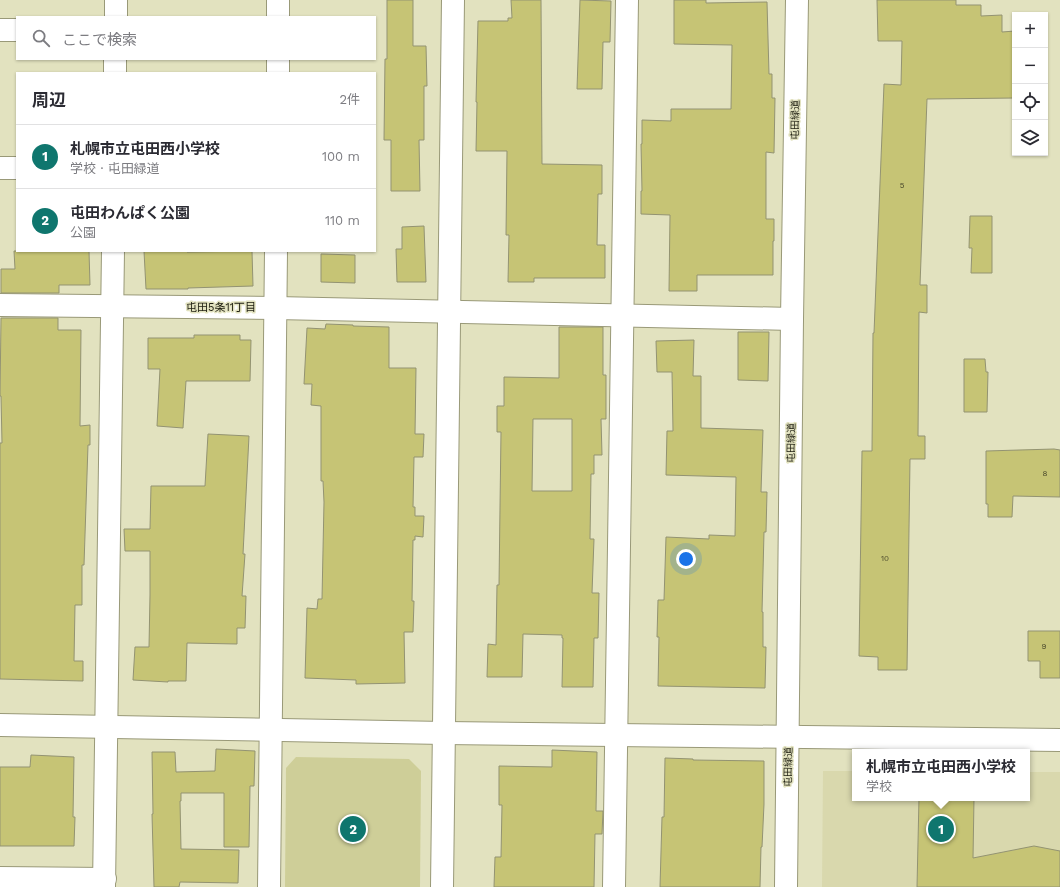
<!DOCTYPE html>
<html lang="ja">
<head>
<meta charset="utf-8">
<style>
  body { margin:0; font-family:"Work Sans","Noto Sans JP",sans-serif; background:#f2f2f3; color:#2b2b33 }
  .controls { position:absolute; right:12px; top:12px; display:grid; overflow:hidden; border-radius:0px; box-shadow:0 1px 3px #0004 }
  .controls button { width:36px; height:36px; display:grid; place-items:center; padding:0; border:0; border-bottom:1px solid #e1e1e2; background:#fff; color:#2b2b33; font:20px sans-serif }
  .you { position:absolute; left:686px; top:559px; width:14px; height:14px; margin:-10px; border:3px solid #fff; border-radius:50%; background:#1a73e8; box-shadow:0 0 0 6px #1a73e833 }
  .badge { display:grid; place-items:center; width:26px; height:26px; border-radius:50%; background:#0f766e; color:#fff; font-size:13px; font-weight:700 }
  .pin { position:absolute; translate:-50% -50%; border:2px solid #fff; box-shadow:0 1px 4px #0006 }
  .popup { position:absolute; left:852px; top:749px; width:178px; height:52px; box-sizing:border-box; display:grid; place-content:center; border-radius:0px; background:#fff; filter:drop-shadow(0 1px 3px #0005); font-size:13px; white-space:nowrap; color:#7c7c81 }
  .popup b { font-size:15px; color:#2b2b33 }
  .popup::after { content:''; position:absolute; left:50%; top:100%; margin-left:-8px; border:8px solid transparent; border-top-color:#fff }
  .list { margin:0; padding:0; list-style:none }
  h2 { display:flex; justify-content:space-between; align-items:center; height:52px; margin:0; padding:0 16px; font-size:17px }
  h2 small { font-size:13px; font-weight:400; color:#7c7c81 }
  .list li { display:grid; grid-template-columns:26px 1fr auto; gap:12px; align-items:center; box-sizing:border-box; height:64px; padding:0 16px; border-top:1px solid #e1e1e2 }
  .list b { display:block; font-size:15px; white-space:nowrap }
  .list p { margin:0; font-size:13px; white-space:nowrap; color:#7c7c81 }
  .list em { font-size:13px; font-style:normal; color:#7c7c81 }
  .icon { flex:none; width:22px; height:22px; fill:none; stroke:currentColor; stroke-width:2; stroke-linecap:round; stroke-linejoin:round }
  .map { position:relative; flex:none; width:1060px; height:887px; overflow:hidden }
  .search { position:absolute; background:#fff; box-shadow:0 1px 3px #0004; left:16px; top:16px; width:360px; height:44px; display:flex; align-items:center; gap:10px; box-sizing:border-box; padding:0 14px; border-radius:0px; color:#7c7c81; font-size:15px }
  .panel { position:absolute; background:#fff; box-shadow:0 1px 3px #0004; left:16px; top:72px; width:360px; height:180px; border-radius:0px }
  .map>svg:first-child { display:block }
  .built { fill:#d9d8ad }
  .green { fill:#cece98 }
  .building { fill:#c6c475; stroke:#939372; fill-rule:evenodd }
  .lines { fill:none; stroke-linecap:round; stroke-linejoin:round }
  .minor-casing { stroke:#999978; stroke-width:24 }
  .minor { stroke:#fff; stroke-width:22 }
  .labels { text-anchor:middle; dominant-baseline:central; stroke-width:3; stroke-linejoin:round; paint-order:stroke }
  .number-label { font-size:8px; fill:#4a492c }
  .street-label { font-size:10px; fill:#202013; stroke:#e2e2bf }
  .neighbourhood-label { font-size:11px; fill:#202013; stroke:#e2e2bf }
</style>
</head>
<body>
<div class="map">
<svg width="1060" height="887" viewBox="0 0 1060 887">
  <rect width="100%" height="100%" fill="#e2e2bf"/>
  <polygon class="built" points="823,771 855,771 855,798 1027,798 1027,772 1060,772 1060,887 822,887"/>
  <polygon class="green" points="296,757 409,759 421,771 420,887 285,887 286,768"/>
  <g class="building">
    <polygon points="387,0 413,0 413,46 426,46 427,86 424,86 424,140 419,140 420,191 391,191 391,140 384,140 385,59 387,59"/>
    <polygon points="511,0 541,0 542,164 602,165 602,194 598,194 597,245 605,245 605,278 534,278 534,282 508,282 509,235 506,235 507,151 476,151 477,102 476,102 478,21 508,21 508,18 512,18"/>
    <polygon points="580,0 611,1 610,42 603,42 602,89 577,89"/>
    <polygon points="674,0 706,0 706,3 767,2 769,74 772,74 772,98 775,98 774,153 766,152 766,219 774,219 774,241 773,241 773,275 697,275 697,291 669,291 670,215 641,214 641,191 642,191 641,144 642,144 642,120 671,121 671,109 731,109 732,45 674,44"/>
    <polygon points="877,0 956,0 956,5 981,5 981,16 1002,15 1002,32 1015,31 1015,98 927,99 920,285 927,285 927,313 919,312 918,436 925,436 925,459 910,459 907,670 878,670 878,657 859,656 862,451 872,451 873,333 874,333 884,84 901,85 902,41 878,41"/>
    <polygon points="970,216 992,216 992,273 971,273 972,248 969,248"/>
    <polygon points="424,226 426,282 397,282 396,249 402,249 402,227"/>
    <polygon points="14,251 89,251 90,285 59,285 59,293 1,293 1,269 15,269"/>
    <polygon points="144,251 187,251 187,252 252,251 253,286 188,288 188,289 146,289"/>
    <polygon points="321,254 355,255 355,283 321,282"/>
    <polygon points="1,318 58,318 58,330 81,330 80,426 90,425 90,445 88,445 84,565 82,565 82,605 75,605 74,661 83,661 83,681 0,679 0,443 2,443 1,396 0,396"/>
    <polygon points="326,324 353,325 353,326 389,327 389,368 416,368 415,434 424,434 423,457 414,457 413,507 415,507 415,516 424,516 423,537 415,536 415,540 413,540 412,601 414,601 413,632 404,632 405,683 356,684 356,680 305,678 307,608 317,609 318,599 322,599 324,502 323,481 321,481 321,406 311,405 312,384 304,384 307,328 325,329"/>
    <path d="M559 327H603V375H606V419H601L602 455H594V474H591L590 539H594L592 593H599L598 638H594L593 687H562L563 638H562V635L523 634 522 677H487L488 644 496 645 497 585H499L501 432H497V406H504V377L559 378ZM533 419H572V491H532Z"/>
    <polygon points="738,332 769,332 768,381 738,380"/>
    <polygon points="194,335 240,335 240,340 251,340 250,381 186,381 183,428 157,426 160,369 148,369 148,338 194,338"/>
    <polygon points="694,340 693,376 701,376 701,428 763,430 761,492 767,492 766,532 764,532 762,612 763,612 763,647 766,647 765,688 658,686 659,637 657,637 658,600 664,600 666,537 709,539 709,535 735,536 736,477 666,475 667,431 673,431 672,372 657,372 656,341"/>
    <polygon points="964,359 985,359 986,372 988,372 987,412 964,412"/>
    <polygon points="208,434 249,436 243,554 245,554 242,596 246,596 245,628 237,628 237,644 187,643 186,681 168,681 168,682 133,680 135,647 149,647 150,595 150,551 125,551 124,529 150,529 151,486 205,486"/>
    <polygon points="1054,449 1060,450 1060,497 1013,496 1012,517 988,517 988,504 986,504 986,451"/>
    <polygon points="1028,631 1060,631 1060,678 1040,678 1040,661 1028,661"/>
    <polygon points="216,749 255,751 254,786 250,786 249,847 224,847 224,793 181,793 181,801 180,801 181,849 239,850 238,883 180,882 179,887 154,887 152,814 153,814 152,752 175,752 176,772 215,771"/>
    <polygon points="552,750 597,752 596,811 603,811 602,834 595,834 594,887 494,887 495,857 501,857 502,805 499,805 499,766 552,767"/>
    <polygon points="31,755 74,757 73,817 75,817 74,846 0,846 0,767 30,767"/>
    <polygon points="665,758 693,759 693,760 764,761 764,804 762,847 761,847 760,887 660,887 662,817 664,817"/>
    <polygon points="919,798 974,798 973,858 1034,846 1060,851 1060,887 917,887"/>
  </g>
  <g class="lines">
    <g class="minor-casing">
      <g id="minor">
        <polyline points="116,17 116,0"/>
        <polyline points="278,17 278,0"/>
        <polyline points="0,30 17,30"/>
        <polyline points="115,73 115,59"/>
        <polyline points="278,73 278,59"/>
        <polyline points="0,168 17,168"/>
        <polyline points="0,305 276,308 792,319"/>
        <polyline points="0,725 444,733 1060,740"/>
        <polyline points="0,878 105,879"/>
        <polyline points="104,887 113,251"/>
        <polyline points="269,887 276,251"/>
        <polyline points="442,887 453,0"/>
        <polyline points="614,887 627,0"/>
        <polyline points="786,887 792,319 797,0"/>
      </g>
    </g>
    <use href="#minor" class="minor"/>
  </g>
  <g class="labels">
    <g class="number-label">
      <text x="902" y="185">5</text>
      <text x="1045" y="473">8</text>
      <text x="885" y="558">10</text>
      <text x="1044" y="646">9</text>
    </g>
    <g class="street-label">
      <text transform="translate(795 120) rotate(-89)">屯田緑道</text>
      <text transform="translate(791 443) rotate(-89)">屯田緑道</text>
      <text transform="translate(788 767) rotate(-89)">屯田緑道</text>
    </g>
    <g class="neighbourhood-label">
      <text x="221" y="307">屯田5条11丁目</text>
    </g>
  </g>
</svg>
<div class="controls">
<button>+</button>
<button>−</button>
<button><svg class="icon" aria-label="locate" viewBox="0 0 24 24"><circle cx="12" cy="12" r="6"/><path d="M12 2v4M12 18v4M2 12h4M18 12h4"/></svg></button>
<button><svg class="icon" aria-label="layers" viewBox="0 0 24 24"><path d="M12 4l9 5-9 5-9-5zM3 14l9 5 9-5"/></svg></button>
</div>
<div class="you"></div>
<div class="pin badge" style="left:941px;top:829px">1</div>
<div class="popup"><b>札幌市立屯田西小学校</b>学校</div>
<div class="pin badge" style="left:353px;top:829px">2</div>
<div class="search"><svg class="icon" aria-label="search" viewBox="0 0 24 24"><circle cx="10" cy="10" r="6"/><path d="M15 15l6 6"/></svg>ここで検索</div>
<section class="panel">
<h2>周辺<small>2件</small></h2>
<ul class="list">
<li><span class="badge">1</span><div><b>札幌市立屯田西小学校</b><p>学校 · 屯田緑道</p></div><em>100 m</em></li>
<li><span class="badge">2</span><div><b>屯田わんぱく公園</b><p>公園</p></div><em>110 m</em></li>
</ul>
</section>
</div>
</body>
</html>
